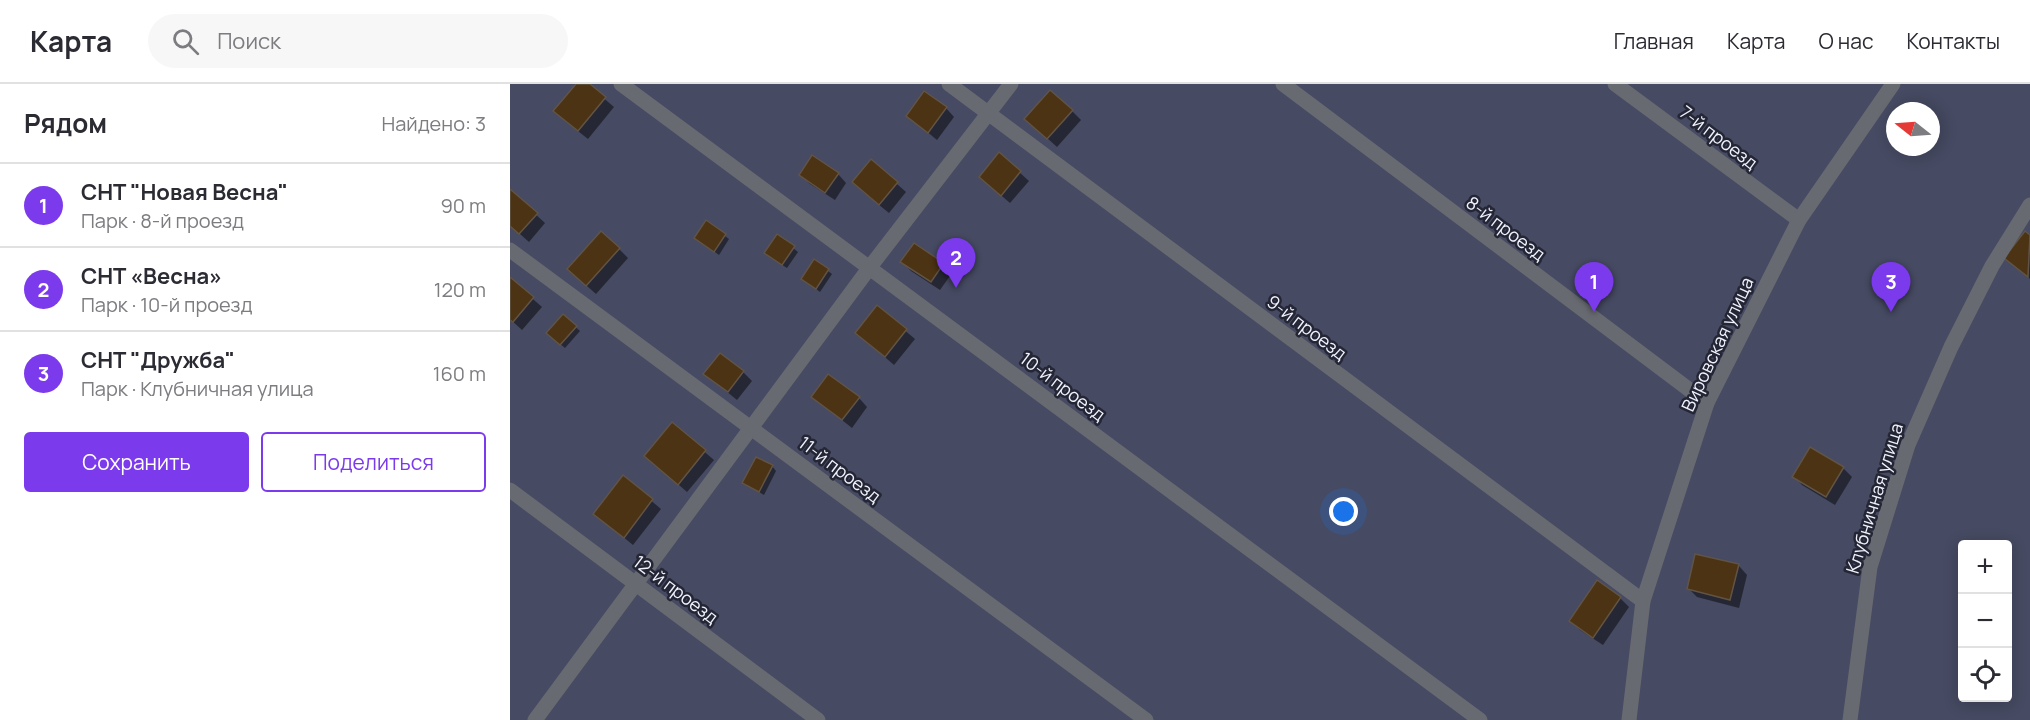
<!DOCTYPE html>
<html lang="ru">
<head>
<meta charset="utf-8">
<style>
  body { margin:0; font-family:Manrope,sans-serif; background:#f7f7f7; color:#2b2b33 }
  .controls { position:absolute; right:18px; bottom:18px; display:grid; overflow:hidden; border-radius:6px; box-shadow:0 3px 15px #0003 }
  .controls button { width:54px; height:54px; display:grid; place-items:center; padding:0; border:0; border-bottom:2px solid #e1e1e2; background:#fff; color:#2b2b33; font:30px sans-serif }
  .compass { position:absolute; left:1376px; top:18px; width:54px; height:54px; border-radius:50%; background:#fff; box-shadow:0 3px 15px #0003; rotate:287deg }
  .you { position:absolute; left:834px; top:428px; width:21px; height:21px; margin:-15px; border:4px solid #fff; border-radius:50%; background:#1a73e8; box-shadow:0 0 0 9px #1a73e833 }
  .badge { display:grid; place-items:center; width:39px; height:39px; border-radius:50%; background:#7c3aed; color:#fff; font-size:20px; font-weight:700 }
  .pin { position:absolute; translate:-50% -50px; filter:drop-shadow(0 2px 3px #0008) }
  .pin::after { content:''; position:absolute; top:32px; width:21px; height:18px; background:inherit; clip-path:polygon(0 0,100% 0,50% 100%) }
  .list { margin:0; padding:0; list-style:none }
  h2 { display:flex; justify-content:space-between; align-items:center; height:78px; margin:0; padding:0 24px; font-size:26px }
  h2 small { font-size:20px; font-weight:400; color:#7c7c81 }
  .list li { display:grid; grid-template-columns:39px 1fr auto; gap:18px; align-items:center; box-sizing:border-box; height:84px; padding:0 24px; border-top:2px solid #e1e1e2 }
  .list b { display:block; font-size:22px; white-space:nowrap }
  .list p { margin:0; font-size:20px; white-space:nowrap; color:#7c7c81 }
  .list em { font-size:20px; font-style:normal; color:#7c7c81 }
  .actions { display:flex; gap:12px; padding:18px 24px }
  .actions a { flex:1; padding:14px 0; border:2px solid #7c3aed; border-radius:6px; text-align:center; font-size:21px; color:#7c3aed }
  .actions .main { background:#7c3aed; color:#fff }
  .icon { flex:none; width:33px; height:33px; fill:none; stroke:currentColor; stroke-width:2; stroke-linecap:round; stroke-linejoin:round }
  .map { position:relative; flex:none; width:1520px; height:636px; overflow:hidden }
  header { display:flex; align-items:center; gap:36px; box-sizing:border-box; height:84px; padding:0 30px; background:#fff; border-bottom:2px solid #e1e1e2 }
  header strong { font-size:28px }
  nav { display:flex; gap:33px; margin-inline-start:auto; font-size:21px }
  .search { width:420px; height:54px; background:#f7f7f7; display:flex; align-items:center; gap:15px; box-sizing:border-box; padding:0 21px; border-radius:33px; color:#7c7c81; font-size:22px }
  main { display:flex }
  aside { flex:1; background:#fff }
  .map>svg:first-child { display:block }
  .green { fill:#464a62; fill-rule:evenodd }
  .shadow { fill:#0007 }
  .building { fill:#4b3314; stroke:#615446; stroke-width:1.5 }
  .lines { fill:none; stroke-linecap:round; stroke-linejoin:round }
  .street { stroke:#686a72; stroke-width:15 }
  .labels { text-anchor:middle; dominant-baseline:central; stroke-width:5; stroke-linejoin:round; paint-order:stroke }
  .street-label { font-size:18px; fill:#f0f2fc; stroke:#242635 }
</style>
</head>
<body>
<header>
<strong>Карта</strong>
<div class="search"><svg class="icon" aria-label="search" viewBox="0 0 24 24"><circle cx="10" cy="10" r="6"/><path d="M15 15l6 6"/></svg>Поиск</div>
<nav><a>Главная</a><a>Карта</a><a>О нас</a><a>Контакты</a></nav>
</header>
<main>
<aside>
<h2>Рядом<small>Найдено: 3</small></h2>
<ul class="list">
<li><span class="badge">1</span><div><b>СНТ &quot;Новая Весна&quot;</b><p>Парк · 8-й проезд</p></div><em>90 m</em></li>
<li><span class="badge">2</span><div><b>СНТ «Весна»</b><p>Парк · 10-й проезд</p></div><em>120 m</em></li>
<li><span class="badge">3</span><div><b>СНТ &quot;Дружба&quot;</b><p>Парк · Клубничная улица</p></div><em>160 m</em></li>
</ul>
<div class="actions"><a class="main">Сохранить</a><a>Поделиться</a></div>
</aside>
<div class="map">
<svg width="1520" height="636" viewBox="0 0 1520 636">
  <rect width="100%" height="100%" fill="#242635"/>
  <path class="green" d="M0 0H1520V636H0ZM1385 27H1421V63H1385ZM1452 460H1498V614H1452Z"/>
  <g class="shadow">
    <polygon points="68,0 77,0 104,23 78,55 54,36"/>
    <polygon points="436,24 444,33 427,56 398,32"/>
    <polygon points="562,27 571,36 547,63 525,43"/>
    <polygon points="489,70 519,97 500,119 479,101"/>
    <polygon points="361,77 396,108 379,129 352,107"/>
    <polygon points="328,90 336,99 325,116 300,100 291,91"/>
    <polygon points="0,107 35,139 19,158 0,141"/>
    <polygon points="196,138 219,155 209,171 186,154"/>
    <polygon points="1515,149 1520,153 1520,195 1496,174"/>
    <polygon points="268,152 288,168 277,184 260,173"/>
    <polygon points="109,165 118,174 86,210 68,194"/>
    <polygon points="304,177 322,190 310,208 293,195"/>
    <polygon points="392,178 433,180 442,189 430,206 401,187"/>
    <polygon points="0,195 32,223 12,246 0,235"/>
    <polygon points="367,223 405,255 384,281 347,249"/>
    <polygon points="53,232 70,247 55,264 42,253"/>
    <polygon points="233,288 242,297 227,316 195,290"/>
    <polygon points="303,313 349,314 357,323 342,344"/>
    <polygon points="162,340 204,376 177,408 136,372"/>
    <polygon points="262,382 266,387 254,411 234,399"/>
    <polygon points="1333,384 1342,393 1325,421 1292,401 1284,392"/>
    <polygon points="113,393 151,425 123,461 85,430"/>
    <polygon points="1186,471 1229,482 1237,491 1229,524 1187,513 1178,504"/>
    <polygon points="1110,514 1119,523 1093,561 1070,546 1061,537"/>
  </g>
  <g class="building">
    <polygon points="66,0 80,0 96,13 68,47 43,27"/>
    <polygon points="540,6 563,26 537,55 514,35"/>
    <polygon points="414,7 437,23 418,49 396,32"/>
    <polygon points="489,68 511,87 491,112 469,93"/>
    <polygon points="302,71 329,89 315,109 289,91"/>
    <polygon points="361,75 388,98 369,121 342,98"/>
    <polygon points="0,105 28,129 9,150 0,142"/>
    <polygon points="196,136 216,150 204,168 184,154"/>
    <polygon points="91,147 110,164 76,202 57,185"/>
    <polygon points="1515,147 1520,151 1518,193 1494,174"/>
    <polygon points="267,150 285,162 272,181 254,169"/>
    <polygon points="404,159 434,179 421,198 390,178"/>
    <polygon points="304,175 319,185 306,205 291,195"/>
    <polygon points="0,193 24,213 3,238 0,236"/>
    <polygon points="367,221 397,245 375,273 345,249"/>
    <polygon points="53,230 67,242 50,261 36,249"/>
    <polygon points="210,269 234,287 218,308 193,290"/>
    <polygon points="318,290 350,313 332,336 301,313"/>
    <polygon points="162,338 196,366 168,401 134,372"/>
    <polygon points="1300,363 1334,383 1316,413 1282,393"/>
    <polygon points="246,373 263,381 249,408 232,399"/>
    <polygon points="113,391 143,415 114,454 83,430"/>
    <polygon points="1185,470 1229,480 1220,516 1177,505"/>
    <polygon points="1087,496 1111,513 1083,554 1059,537"/>
  </g>
  <g class="lines">
    <g class="street">
      <polyline points="111,0 970,636"/>
      <polyline points="439,0 1133,517"/>
      <polyline points="773,0 1197,319"/>
      <polyline points="1105,0 1289,136"/>
      <polyline points="0,166 636,636"/>
      <polyline points="0,406 308,636"/>
      <polyline points="25,636 360,183 501,0"/>
      <polyline points="1119,636 1133,517 1197,319 1289,136 1383,0"/>
      <polyline points="1340,636 1360,483 1398,361 1441,263 1482,182 1520,121"/>
    </g>
  </g>
  <g class="labels">
    <g class="street-label">
      <text transform="translate(1209 53) rotate(37)">7-й проезд</text>
      <text transform="translate(996 144) rotate(37)">8-й проезд</text>
      <text transform="translate(797 243) rotate(37)">9-й проезд</text>
      <text transform="translate(1207 260) rotate(-65)">Вировская улица</text>
      <text transform="translate(553 302) rotate(37)">10-й проезд</text>
      <text transform="translate(330 385) rotate(37)">11-й проезд</text>
      <text transform="translate(1364 414) rotate(-73)">Клубничная улица</text>
      <text transform="translate(166 505) rotate(37)">12-й проезд</text>
    </g>
  </g>
</svg>
<div class="controls">
<button>+</button>
<button>−</button>
<button><svg class="icon" aria-label="locate" viewBox="0 0 24 24"><circle cx="12" cy="12" r="6"/><path d="M12 2v4M12 18v4M2 12h4M18 12h4"/></svg></button>
</div>
<svg class="compass" viewBox="-18 -18 36 36"><path d="M0-13l5 13h-10z" fill="#e53935"/><path d="M0 13l5-13h-10z" fill="#7c7c81"/></svg>
<div class="you"></div>
<div class="pin badge" style="left:1084px;top:228px">1</div>
<div class="pin badge" style="left:446px;top:204px">2</div>
<div class="pin badge" style="left:1381px;top:228px">3</div>
</div>
</main>
</body>
</html>
